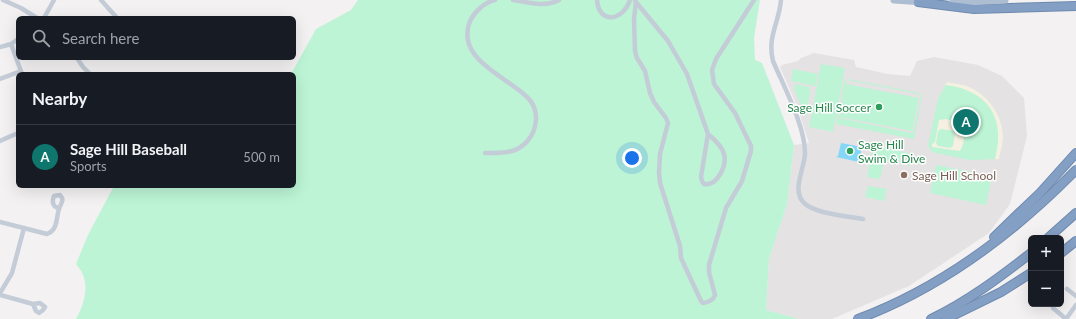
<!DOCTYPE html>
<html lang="en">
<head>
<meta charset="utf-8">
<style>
  body { margin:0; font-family:Lato,sans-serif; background:#242831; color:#f1f3f6 }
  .controls { position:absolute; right:12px; bottom:12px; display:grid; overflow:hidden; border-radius:6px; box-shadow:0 4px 16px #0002 }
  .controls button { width:36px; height:36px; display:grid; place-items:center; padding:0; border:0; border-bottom:1px solid #363941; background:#171b24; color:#f1f3f6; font:20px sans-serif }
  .you { position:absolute; left:632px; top:158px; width:14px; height:14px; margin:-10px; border:3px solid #fff; border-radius:50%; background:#1a73e8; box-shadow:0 0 0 6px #1a73e833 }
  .badge { display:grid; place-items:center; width:26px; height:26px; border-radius:50%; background:#0f766e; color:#fff; font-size:13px; font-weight:700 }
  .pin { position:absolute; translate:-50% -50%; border:2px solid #fff; box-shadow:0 1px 4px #0006 }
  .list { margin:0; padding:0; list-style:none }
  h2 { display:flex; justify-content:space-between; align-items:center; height:52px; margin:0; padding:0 16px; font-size:17px }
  h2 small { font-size:13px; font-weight:400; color:#9ea1a6 }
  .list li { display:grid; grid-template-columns:26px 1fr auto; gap:12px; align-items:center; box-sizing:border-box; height:64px; padding:0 16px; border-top:1px solid #363941 }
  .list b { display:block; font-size:15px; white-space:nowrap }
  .list p { margin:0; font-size:13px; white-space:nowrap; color:#9ea1a6 }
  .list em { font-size:13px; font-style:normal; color:#9ea1a6 }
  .icon { flex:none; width:22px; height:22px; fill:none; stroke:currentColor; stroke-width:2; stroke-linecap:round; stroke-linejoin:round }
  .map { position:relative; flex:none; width:1076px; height:319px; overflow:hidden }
  .search { position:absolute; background:#171b24; box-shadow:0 4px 16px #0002; left:16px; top:16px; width:280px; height:44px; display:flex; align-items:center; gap:10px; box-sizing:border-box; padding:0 14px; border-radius:6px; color:#9ea1a6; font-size:15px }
  .panel { position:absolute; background:#171b24; box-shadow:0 4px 16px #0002; left:16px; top:72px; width:280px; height:116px; border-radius:6px }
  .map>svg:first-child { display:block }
  .education { fill:#e5e2e3 }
  .green { fill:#bcf4d5; fill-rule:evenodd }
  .sand { fill:#f5f0e1; fill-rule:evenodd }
  .water { fill:#85d7f5 }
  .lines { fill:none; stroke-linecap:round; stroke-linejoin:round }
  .motorway-casing { stroke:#6f8ab0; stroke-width:10 }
  .minor { stroke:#c3ccd7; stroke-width:4.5 }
  .primary { stroke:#aebed2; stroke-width:7 }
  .motorway { stroke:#849fc4; stroke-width:8 }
  .leisure-dot { fill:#2e9e5b; stroke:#fff; stroke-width:1.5 }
  .education-dot { fill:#8d6e63; stroke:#fff; stroke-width:1.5 }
  .labels { text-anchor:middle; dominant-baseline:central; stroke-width:3; stroke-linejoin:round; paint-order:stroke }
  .leisure-label { font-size:12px; fill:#27864d; stroke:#fff; text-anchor:end }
  .education-label { font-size:12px; fill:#785e54; stroke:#fff; text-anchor:start }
</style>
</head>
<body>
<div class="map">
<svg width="1076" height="319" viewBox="0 0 1076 319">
  <rect width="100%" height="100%" fill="#f3f1f1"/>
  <polygon class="education" points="814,53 854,60 856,67 888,74 910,76 917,61 934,57 978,65 1002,76 1024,98 1027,136 1010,204 989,233 909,286 832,319 799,319 766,310 769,259 787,204 794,145 809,143 797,106 780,67 782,65 798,61 801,58"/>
  <g class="green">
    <path d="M358 0H760L754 38 755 60 762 63 794 145 787 204 769 259 766 310 799 319H76C83 307 89 289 83 275 82 271 78 267 76 264L88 235 114 186H294V74H291L316 29 351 10Z"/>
    <polygon points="821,64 845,68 833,132 809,127"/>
    <polygon points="793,69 818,74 815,86 791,81"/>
    <path d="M848 79 920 93 922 97 914 139 836 124 844 82ZM847 80 919 94 921 99 913 132 911 133 839 118V111Z"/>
    <path d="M948 82C955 84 963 84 969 87 990 96 1004 118 1003 140 1002 146 1000 153 999 159L969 160 932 152 928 145 938 99 946 84Z"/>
    <polygon points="795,84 810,87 809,90 811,90 806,113 808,114 807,116 805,115 794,89"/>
    <polygon points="846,84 919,98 912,131 839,117"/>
    <polygon points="873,146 909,153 912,156 911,161 910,161 909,166 907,165 909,159 900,157 898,164 884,161 880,179 867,177"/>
    <polygon points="936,165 992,176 986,205 930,193"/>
    <polygon points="868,186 887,189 884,201 865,197"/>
  </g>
  <g class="sand">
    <path d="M948 82C955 84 963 84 969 87 990 96 1004 118 1003 140 1002 146 1000 153 999 159H995C1003 130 997 102 966 90 960 87 952 86 945 85Z"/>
    <path d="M945 119C962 121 969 137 960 151L932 147V144L935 142 939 120ZM941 129 954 131 955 134 953 146 950 148 938 146 936 143 938 131Z"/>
  </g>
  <polygon class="water" points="841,143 862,147 859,162 836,157 838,156"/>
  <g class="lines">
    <g class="motorway-casing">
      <g id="motorway">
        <polyline points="918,2 974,9 1076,6"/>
        <polyline points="994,237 1040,193 1076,153"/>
        <polyline points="1048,238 1076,213"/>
        <polyline points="1061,253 1076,241"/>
        <path d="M858 319C941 288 1014 233 1076 170"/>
        <path d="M931 319C967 302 1000 277 1031 253"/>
        <polyline points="946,319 1001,292 1031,273"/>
      </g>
    </g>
    <g class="minor">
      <polyline points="3,0 21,8 37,18"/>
      <polyline points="101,0 117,18"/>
      <path d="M513 0C529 2 544 8 559 0"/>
      <path d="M597 0C599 25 623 21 630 0"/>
      <path d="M635 0 636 2 634 19 635 51 637 58 645 71 650 93 654 102 666 118 668 123 660 154 659 173 660 183 680 246 681 258 701 301 703 303C708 303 714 299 715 295L709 272V265L726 208 742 181 751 151V146L735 113 714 84 712 70 716 59 754 0"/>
      <path d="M781 0C779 23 767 37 773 61 784 87 805 126 805 153 805 168 791 190 804 203 816 214 846 216 863 219"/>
      <path d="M636 2 668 41 687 74 708 134 701 177 702 181 704 184C718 186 727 165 724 154 722 146 714 139 708 134"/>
      <polyline points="44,18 54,0"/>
      <polyline points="11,44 22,74"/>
      <polyline points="0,47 11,44 18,39"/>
      <polyline points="77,58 83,67 90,74"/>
      <polyline points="0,79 21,71"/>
      <polyline points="0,141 18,133"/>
      <path d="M485 153C494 153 504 153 512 151 534 145 545 114 527 97 506 76 455 59 470 21 475 11 485 2 495 0"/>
      <path d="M0 222 47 234C58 230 56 218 59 209 61 203 65 200 60 195L54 196C52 201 52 207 59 208"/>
      <polyline points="1067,289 1076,296"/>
      <polyline points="0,293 12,273 24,228"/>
      <polyline points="0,295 33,304 40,303 45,307 43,310 39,313 36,311 33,304"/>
      <polyline points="1053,308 1066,319"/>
      <polyline points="1066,319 1076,305"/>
    </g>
    <g class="primary">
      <polyline points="894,0 924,2"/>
      <polyline points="952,3 1005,0"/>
    </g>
    <use href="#motorway" class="motorway"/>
  </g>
  <g class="leisure-dot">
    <circle cx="879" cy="107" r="4"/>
    <circle cx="850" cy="151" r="4"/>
  </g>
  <circle class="education-dot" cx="904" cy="175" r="4"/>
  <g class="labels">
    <g class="leisure-label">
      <text x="871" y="107">Sage Hill Soccer</text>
      <text x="858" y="144" text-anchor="start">Sage Hill<tspan x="858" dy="14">Swim &amp; Dive</tspan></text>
    </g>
    <g class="education-label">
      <text x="912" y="175">Sage Hill School</text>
    </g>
  </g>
</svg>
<div class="controls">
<button>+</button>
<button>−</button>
</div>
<div class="you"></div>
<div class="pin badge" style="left:966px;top:122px">A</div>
<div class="search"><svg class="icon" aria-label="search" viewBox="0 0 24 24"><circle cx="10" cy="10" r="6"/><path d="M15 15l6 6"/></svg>Search here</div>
<section class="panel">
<h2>Nearby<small></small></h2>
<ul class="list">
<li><span class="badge">A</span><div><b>Sage Hill Baseball</b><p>Sports</p></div><em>500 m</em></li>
</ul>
</section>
</div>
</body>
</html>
